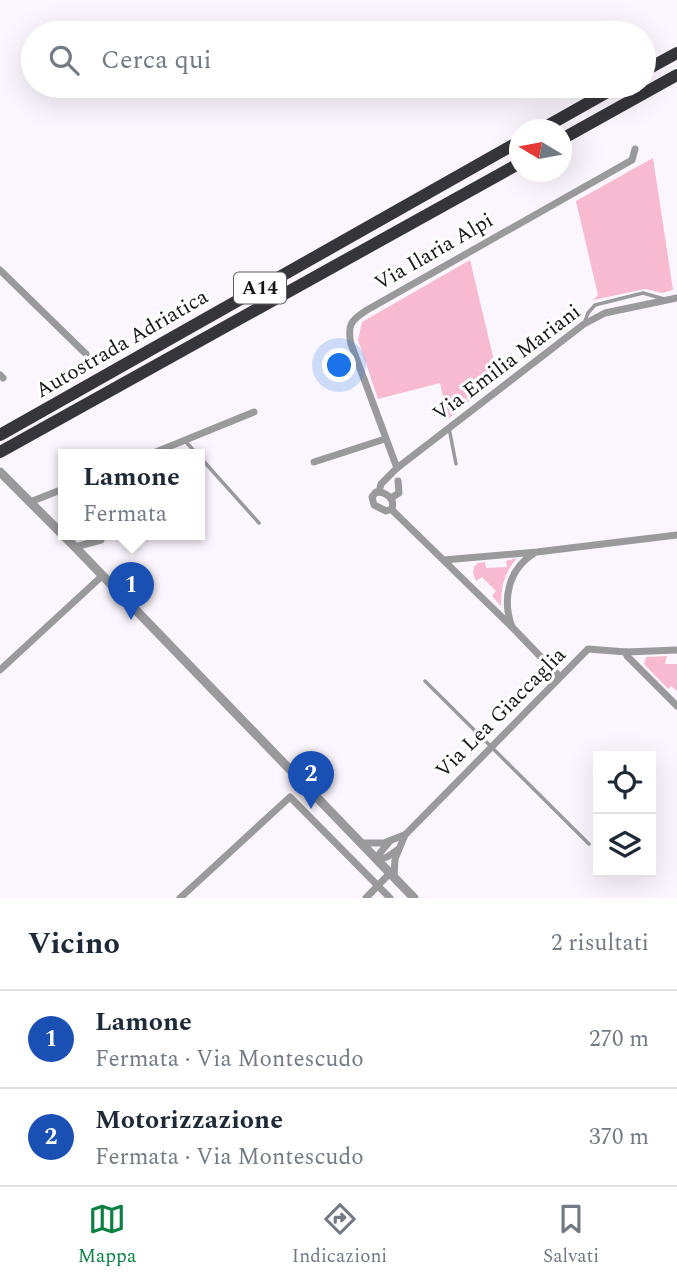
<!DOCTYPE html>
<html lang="it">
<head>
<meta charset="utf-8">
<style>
  body { margin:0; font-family:Spectral,serif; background:#f2f2f3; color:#1f2937 }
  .controls { position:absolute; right:21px; bottom:21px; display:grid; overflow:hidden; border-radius:0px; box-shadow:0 7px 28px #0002 }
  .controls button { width:63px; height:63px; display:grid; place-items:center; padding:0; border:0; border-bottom:2px solid #e0e1e3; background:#fff; color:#1f2937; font:35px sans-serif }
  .compass { position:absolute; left:509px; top:119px; width:63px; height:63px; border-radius:50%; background:#fff; box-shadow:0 7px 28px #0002; rotate:280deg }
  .you { position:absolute; left:340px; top:366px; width:24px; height:24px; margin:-18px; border:5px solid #fff; border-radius:50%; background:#1a73e8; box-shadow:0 0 0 10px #1a73e833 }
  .badge { display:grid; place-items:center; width:46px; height:46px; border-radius:50%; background:#0b8043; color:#fff; font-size:23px; font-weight:700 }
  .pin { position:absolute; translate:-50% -58px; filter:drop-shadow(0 2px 4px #0008) }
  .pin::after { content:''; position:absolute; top:37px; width:24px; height:21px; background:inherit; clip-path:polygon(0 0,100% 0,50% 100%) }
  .popup { position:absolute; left:58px; top:449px; width:147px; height:91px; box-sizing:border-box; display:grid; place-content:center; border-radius:0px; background:#fff; filter:drop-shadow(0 2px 5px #0005); font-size:23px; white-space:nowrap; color:#747a83 }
  .popup b { font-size:26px; color:#1f2937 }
  .popup::after { content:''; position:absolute; left:50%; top:100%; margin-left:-14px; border:14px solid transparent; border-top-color:#fff }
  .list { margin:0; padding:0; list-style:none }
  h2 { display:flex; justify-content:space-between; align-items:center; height:91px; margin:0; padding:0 28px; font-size:30px }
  h2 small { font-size:23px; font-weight:400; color:#747a83 }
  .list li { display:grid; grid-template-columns:46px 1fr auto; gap:21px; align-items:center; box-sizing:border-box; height:98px; padding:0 28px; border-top:2px solid #e0e1e3 }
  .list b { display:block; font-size:26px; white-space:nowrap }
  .list p { margin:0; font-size:23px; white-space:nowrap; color:#747a83 }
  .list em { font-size:23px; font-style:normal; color:#747a83 }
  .icon { flex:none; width:38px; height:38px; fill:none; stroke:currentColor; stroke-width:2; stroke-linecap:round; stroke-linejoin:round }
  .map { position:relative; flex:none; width:677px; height:898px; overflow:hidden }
  .search { position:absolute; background:#fff; box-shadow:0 7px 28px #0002; left:21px; right:21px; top:21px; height:77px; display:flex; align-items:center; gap:18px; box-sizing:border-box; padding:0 24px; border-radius:38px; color:#747a83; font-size:26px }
  .sheet { height:287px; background:#fff }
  nav { display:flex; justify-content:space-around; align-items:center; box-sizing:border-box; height:98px; border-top:2px solid #e0e1e3; background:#fff; font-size:19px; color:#747a83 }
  nav a { display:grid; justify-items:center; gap:4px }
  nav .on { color:#0b8043 }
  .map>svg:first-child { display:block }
  .green { fill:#f8bad1 }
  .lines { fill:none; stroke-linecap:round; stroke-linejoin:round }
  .service { stroke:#9a9a9d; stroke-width:3.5 }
  .minor { stroke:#9a9a9d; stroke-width:7 }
  .tertiary { stroke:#9a9a9d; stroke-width:9 }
  .motorway { stroke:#35353a; stroke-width:12 }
  .labels { text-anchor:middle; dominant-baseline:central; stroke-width:6; stroke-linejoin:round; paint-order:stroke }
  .shield { fill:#fff; stroke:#5d5d5e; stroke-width:2 }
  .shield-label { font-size:19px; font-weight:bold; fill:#181719 }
  .street-label { font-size:21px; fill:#181719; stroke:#fff }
</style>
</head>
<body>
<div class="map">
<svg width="677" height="898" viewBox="0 0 677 898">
  <rect width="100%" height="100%" fill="#fbf6fd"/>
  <g class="green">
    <polygon points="653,158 673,290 662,293 645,289 593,300 598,295 576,201"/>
    <polygon points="470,260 498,377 448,419 440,383 378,399 358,340 362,322"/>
    <path d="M517 558C504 573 501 586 501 606L492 596 496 591 482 577 476 581 473 573 474 567 478 563 485 562 486 568 507 567 506 561Z"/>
    <polygon points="667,656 665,664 677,664 677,691 671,686 668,689 644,664 646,657"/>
  </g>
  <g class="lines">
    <g class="service">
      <polyline points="585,321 588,313 595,305 643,293 664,299"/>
      <polyline points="449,428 456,464"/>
      <polyline points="186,442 197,454"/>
      <polyline points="199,456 259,523"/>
      <polyline points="425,681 589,844"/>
    </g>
    <g class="minor">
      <polyline points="0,270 86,354"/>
      <polyline points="0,375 3,378"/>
      <polyline points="151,454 254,412"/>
      <polyline points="314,462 385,439"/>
      <path d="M397 468 351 344C347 325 351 320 367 310L632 160 635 149"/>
      <path d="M376 492C386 492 395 498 392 509L386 511 374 505 372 497Z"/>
      <polyline points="379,492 381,484 397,468 584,324 605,313 677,298"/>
      <polyline points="391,498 399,493 398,481"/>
      <polyline points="30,502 63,489"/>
      <polyline points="391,509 513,628 560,677"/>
      <polyline points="75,547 101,540 99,534"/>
      <polyline points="444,560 537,552 677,535"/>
      <path d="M512 627C502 600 508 570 533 554"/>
      <polyline points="626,652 627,656 677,706"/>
      <polyline points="0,670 102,576"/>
      <polyline points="361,843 384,843 404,835"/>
      <polyline points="377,860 380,853 390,841"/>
      <polyline points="377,860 387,857 397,850"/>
      <polyline points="394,877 395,859 405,835 588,649 626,652 677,650"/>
      <polyline points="180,898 290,797 390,898"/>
      <polyline points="366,898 390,873"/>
    </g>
    <polyline class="tertiary" points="0,472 75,547 414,898"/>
    <g class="motorway">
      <polyline points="644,71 677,53"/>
      <polyline points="540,130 618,86"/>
      <polyline points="562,139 677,75"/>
      <polyline points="0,435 520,141"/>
      <polyline points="0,452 520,163"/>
    </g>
  </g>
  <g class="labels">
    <rect class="shield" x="234" y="272.5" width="52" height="31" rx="5"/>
    <g class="shield-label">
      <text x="260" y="288">A14</text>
    </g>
    <g class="street-label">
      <text transform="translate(434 252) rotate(-30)">Via Ilaria Alpi</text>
      <text transform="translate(122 344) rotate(-30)">Autostrada Adriatica</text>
      <text transform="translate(507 363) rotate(-37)">Via Emilia Mariani</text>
      <text transform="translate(501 713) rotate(-45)">Via Lea Giaccaglia</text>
    </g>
  </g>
</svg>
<div class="controls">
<button><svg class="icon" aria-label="locate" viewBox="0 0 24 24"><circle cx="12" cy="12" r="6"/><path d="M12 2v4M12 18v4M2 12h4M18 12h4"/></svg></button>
<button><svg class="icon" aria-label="layers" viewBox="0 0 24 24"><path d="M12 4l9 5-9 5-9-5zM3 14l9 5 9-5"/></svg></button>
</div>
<svg class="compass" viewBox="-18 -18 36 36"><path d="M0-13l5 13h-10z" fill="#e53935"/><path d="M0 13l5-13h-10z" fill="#747a83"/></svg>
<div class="you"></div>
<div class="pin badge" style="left:131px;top:620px;background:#1a4fb4">1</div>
<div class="popup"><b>Lamone</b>Fermata</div>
<div class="pin badge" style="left:311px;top:809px;background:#1a4fb4">2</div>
<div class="search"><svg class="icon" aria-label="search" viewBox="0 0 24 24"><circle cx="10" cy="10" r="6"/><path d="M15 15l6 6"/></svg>Cerca qui</div>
</div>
<section class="sheet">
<h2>Vicino<small>2 risultati</small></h2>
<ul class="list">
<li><span class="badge" style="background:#1a4fb4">1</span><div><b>Lamone</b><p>Fermata · Via Montescudo</p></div><em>270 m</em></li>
<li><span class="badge" style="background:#1a4fb4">2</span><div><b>Motorizzazione</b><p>Fermata · Via Montescudo</p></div><em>370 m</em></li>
</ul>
</section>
<nav>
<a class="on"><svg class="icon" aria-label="map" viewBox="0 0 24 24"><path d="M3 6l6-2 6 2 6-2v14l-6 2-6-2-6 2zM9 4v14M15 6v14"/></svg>Mappa</a>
<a><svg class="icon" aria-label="directions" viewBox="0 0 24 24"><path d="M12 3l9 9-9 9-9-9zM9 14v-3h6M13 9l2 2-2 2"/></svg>Indicazioni</a>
<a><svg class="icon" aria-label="saved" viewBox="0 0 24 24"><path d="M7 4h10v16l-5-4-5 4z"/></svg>Salvati</a>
</nav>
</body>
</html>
